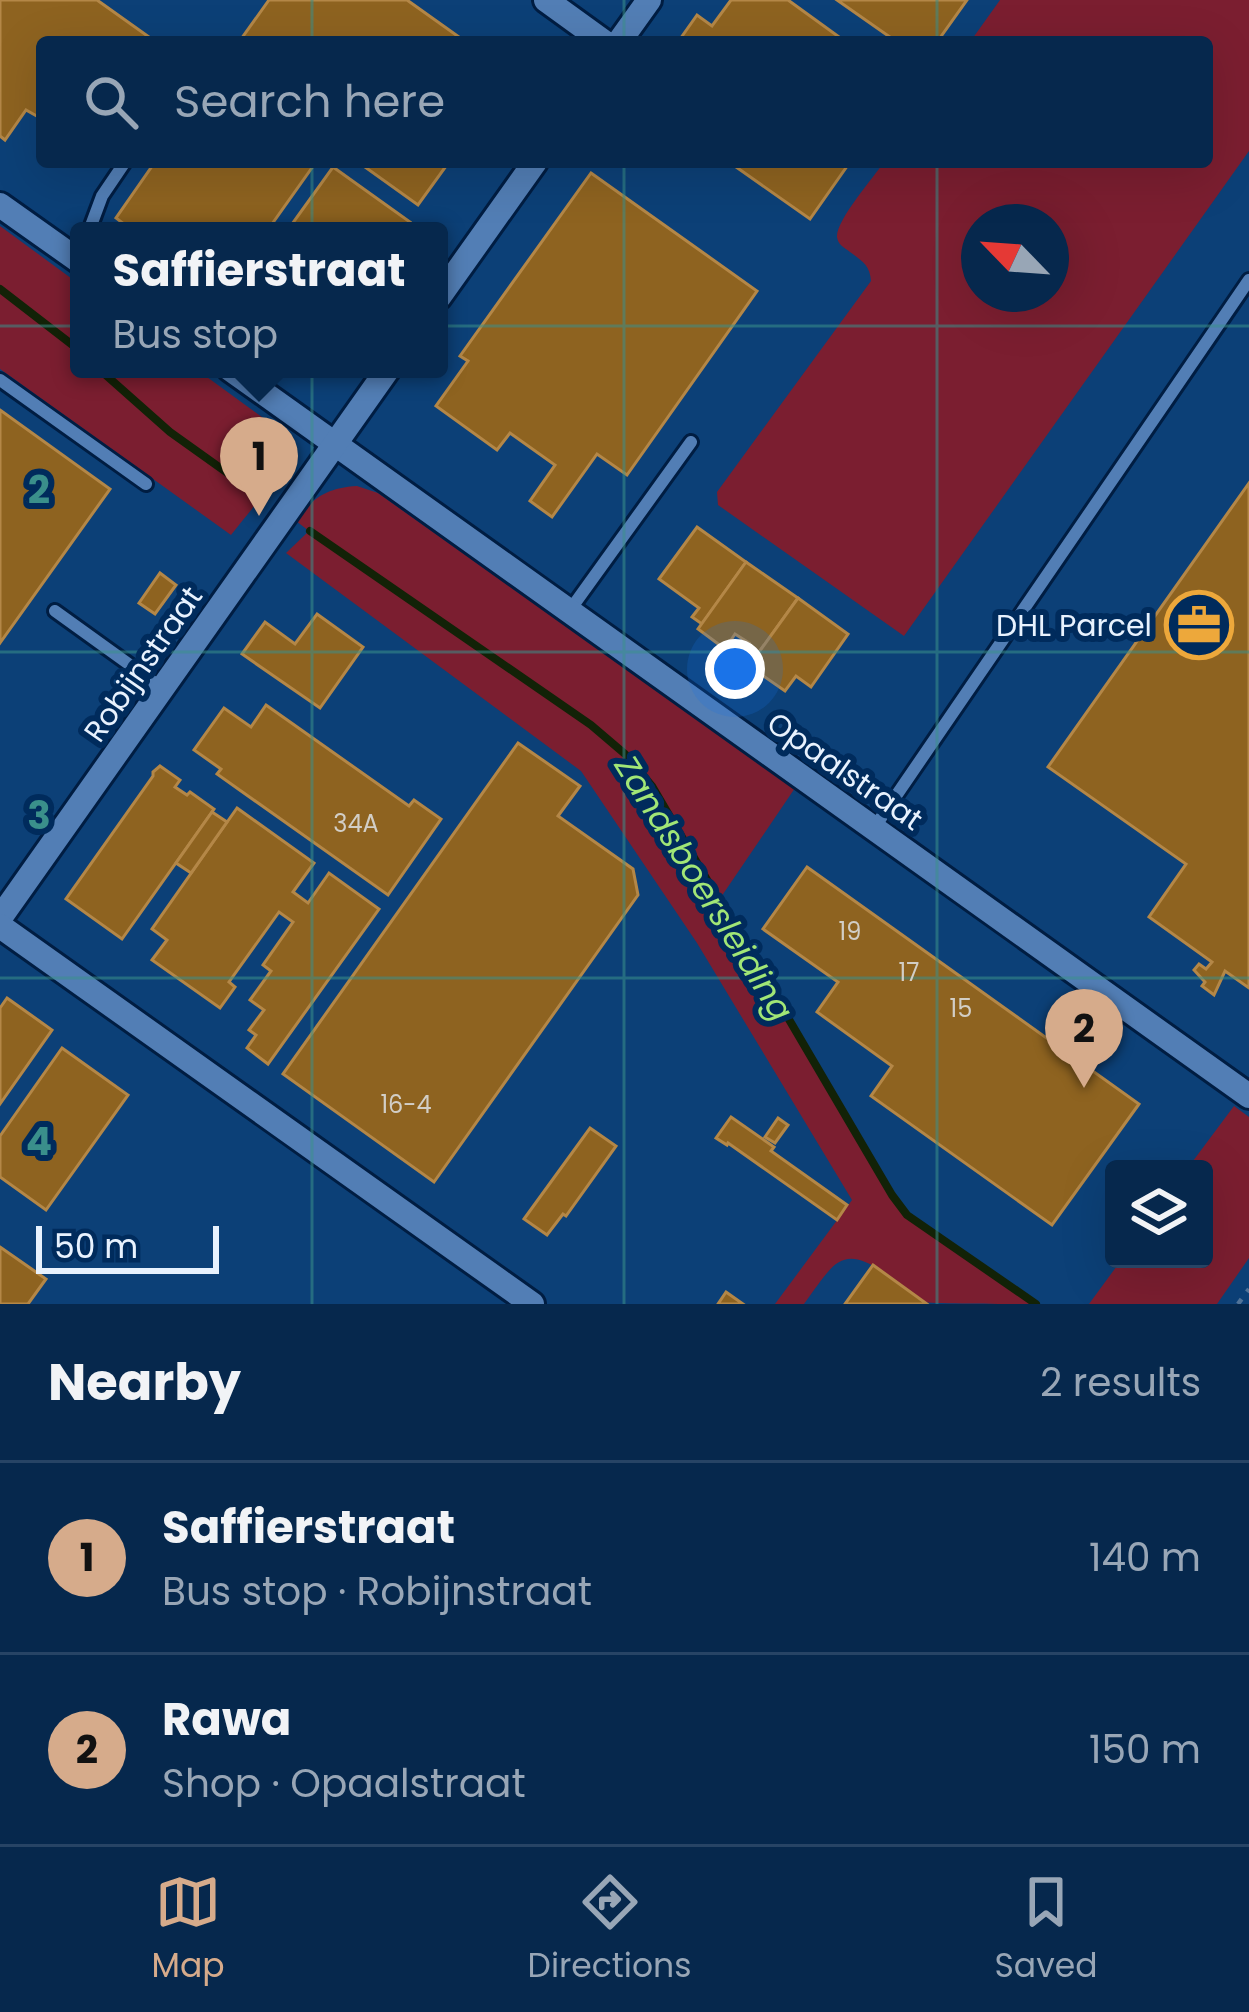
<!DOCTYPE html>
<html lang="en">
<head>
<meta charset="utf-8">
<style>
  body { margin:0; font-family:Poppins,sans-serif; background:#0f3054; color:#f1f3f6 }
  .controls { position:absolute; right:36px; bottom:36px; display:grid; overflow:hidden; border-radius:12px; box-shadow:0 12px 48px #0002 }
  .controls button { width:108px; height:108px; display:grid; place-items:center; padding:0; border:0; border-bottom:3px solid #274465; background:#06284d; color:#f1f3f6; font:60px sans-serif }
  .compass { position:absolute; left:961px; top:204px; width:108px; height:108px; border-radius:50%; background:#06284d; box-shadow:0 12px 48px #0002; rotate:295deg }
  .scale { position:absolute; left:36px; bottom:30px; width:183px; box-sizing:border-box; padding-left:12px; border:6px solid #e8f2fe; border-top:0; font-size:33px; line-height:42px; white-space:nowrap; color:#e8f2fe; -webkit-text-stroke:9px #002b5c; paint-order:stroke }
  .you { position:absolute; left:735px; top:669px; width:42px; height:42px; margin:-30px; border:9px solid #fff; border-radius:50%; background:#1a73e8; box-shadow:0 0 0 18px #1a73e833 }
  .badge { display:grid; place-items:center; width:78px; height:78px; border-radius:50%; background:#d6ab8b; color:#111; font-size:39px; font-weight:700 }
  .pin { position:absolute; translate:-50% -99px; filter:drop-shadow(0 3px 6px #0008) }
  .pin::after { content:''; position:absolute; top:63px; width:42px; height:36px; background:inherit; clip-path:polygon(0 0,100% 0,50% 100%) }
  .popup { position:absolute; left:70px; top:222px; width:378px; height:156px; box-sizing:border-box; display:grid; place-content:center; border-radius:12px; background:#06284d; filter:drop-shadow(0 3px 9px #0005); font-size:39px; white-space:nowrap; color:#98a6b6 }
  .popup b { font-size:45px; color:#f1f3f6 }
  .popup::after { content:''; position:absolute; left:50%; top:100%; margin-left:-24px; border:24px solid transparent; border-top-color:#06284d }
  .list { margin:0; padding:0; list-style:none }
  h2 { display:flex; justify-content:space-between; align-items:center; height:156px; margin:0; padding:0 48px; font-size:51px }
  h2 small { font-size:39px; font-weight:400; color:#98a6b6 }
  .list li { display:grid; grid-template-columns:78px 1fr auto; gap:36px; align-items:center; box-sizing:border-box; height:192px; padding:0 48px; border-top:3px solid #274465 }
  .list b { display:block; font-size:45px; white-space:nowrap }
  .list p { margin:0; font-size:39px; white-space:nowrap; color:#98a6b6 }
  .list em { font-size:39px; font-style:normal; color:#98a6b6 }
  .icon { flex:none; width:66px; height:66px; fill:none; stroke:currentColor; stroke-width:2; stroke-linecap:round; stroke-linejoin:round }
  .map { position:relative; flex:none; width:1249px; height:1304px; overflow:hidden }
  .search { position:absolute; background:#06284d; box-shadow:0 12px 48px #0002; left:36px; right:36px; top:36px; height:132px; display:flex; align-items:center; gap:30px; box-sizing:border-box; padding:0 42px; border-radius:12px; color:#98a6b6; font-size:45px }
  .sheet { height:540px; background:#06284d }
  nav { display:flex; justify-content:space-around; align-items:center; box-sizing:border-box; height:168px; border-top:3px solid #274465; background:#06284d; font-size:33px; color:#98a6b6 }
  nav a { display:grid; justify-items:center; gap:6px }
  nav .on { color:#d6ab8b }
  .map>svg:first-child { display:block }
  .built { fill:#0c4077; fill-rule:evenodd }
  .green { fill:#7b1e30; fill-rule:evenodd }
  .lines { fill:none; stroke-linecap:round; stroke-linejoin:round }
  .stream { stroke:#122207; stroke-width:8 }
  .building { fill:#8e6320; stroke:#b48747; stroke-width:3 }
  .service-casing { stroke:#001d42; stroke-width:18 }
  .minor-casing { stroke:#001d42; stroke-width:30 }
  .path { stroke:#517398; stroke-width:4.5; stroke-dasharray:6 9; stroke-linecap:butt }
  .service { stroke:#527eb5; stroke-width:12 }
  .minor { stroke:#527eb5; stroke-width:24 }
  .grid { fill:none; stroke:#3a8f8b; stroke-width:3; stroke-opacity:0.55 }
  .labels { text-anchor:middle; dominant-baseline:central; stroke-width:12; stroke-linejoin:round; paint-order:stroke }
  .number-label { font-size:24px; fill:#d2cec6 }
  .poi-label { font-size:30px; fill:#e8f2fe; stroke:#002b5c; text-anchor:end }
  .street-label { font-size:30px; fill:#e8f2fe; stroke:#002b5c }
  .water-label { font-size:33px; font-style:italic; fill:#a1e676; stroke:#002b5c }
  .grid-label { font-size:39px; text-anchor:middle; font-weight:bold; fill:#3a8f8b; stroke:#002b5c; stroke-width:12; stroke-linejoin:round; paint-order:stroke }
</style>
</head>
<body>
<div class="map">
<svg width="1249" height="1304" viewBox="0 0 1249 1304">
  <rect width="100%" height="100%" fill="#083667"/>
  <path class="built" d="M0 0H1249V1304H0ZM42 42H1207V162H42ZM979 222H1051V294H979ZM79 231H439V369H79ZM1114 1169H1204V1259H1114Z"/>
  <g class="green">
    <path d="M1000 0H1249V151L904 636 718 505 717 492 871 281C870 265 862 261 850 252 844 247 838 245 837 237 836 220 874 177 884 162H1207V42H970ZM1051 222V294H979V222Z"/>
    <path d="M0 226 79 284V369H196L281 431C284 478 258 500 231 535L0 369Z"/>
    <path d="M357 486 378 493 795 788 719 900 892 1195 907 1214 1036 1304C1016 1304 934 1304 922 1302 911 1297 902 1285 892 1278 841 1241 835 1262 804 1304H775L852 1200 697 943 581 771 286 553 309 531 296 521C313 497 327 488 357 486Z"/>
    <polygon points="1234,1106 1249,1117 1249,1258 1217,1304 1089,1304 1122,1259 1204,1259 1204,1169 1187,1169"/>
  </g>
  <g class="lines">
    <g class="stream">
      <polyline points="0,289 79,350"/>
      <polyline points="99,369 170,432 261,497"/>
      <polyline points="310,531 591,725 625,754 652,786 892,1195 907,1215 1036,1304"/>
    </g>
  </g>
  <g class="building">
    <polygon points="0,0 97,0 156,42 42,42 42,119 26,110 5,140 0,136"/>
    <polygon points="269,0 407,0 466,42 239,42"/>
    <polygon points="731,0 788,0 846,42 678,42 697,15 712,26"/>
    <polygon points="837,0 967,0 937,42 897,42"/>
    <polygon points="155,162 316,162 267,231 133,231 116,218"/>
    <polygon points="358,162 449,162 418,205"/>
    <polygon points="729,162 850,162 810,219"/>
    <polygon points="333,167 410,222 403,231 287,231"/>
    <polygon points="591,173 757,291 627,475 597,454 552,517 530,501 555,465 510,433 497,450 436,406 468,361 460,356"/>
    <polygon points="0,410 110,489 0,643"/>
    <polygon points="1249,483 1249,988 1225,971 1214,995 1202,986 1205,982 1194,970 1199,964 1206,969 1212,962 1149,917 1186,864 1048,767"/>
    <polygon points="697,527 746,562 702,624 692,617 699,608 659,579"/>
    <polygon points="746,562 798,598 749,666 738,658 749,643 735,634 725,649 698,629"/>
    <polygon points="160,573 176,585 155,614 139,603"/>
    <polygon points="798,598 848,634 811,687 796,676 785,691 749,666"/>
    <polygon points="317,614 363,647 320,708 242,654 265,622 295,644"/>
    <polygon points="266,705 409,806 414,800 441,819 388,895 217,774 221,769 194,750 224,708 251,727"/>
    <polygon points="518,743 580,786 558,816 633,869 638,895 434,1182 283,1074"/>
    <polygon points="160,766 180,780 175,787 187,795 190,792 214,809 122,939 66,899 153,776 153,772"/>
    <polygon points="237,808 314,863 293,892 308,903 329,873 379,909 268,1064 247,1048 256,1035 249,1030 264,1010 250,1000 271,971 263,965 293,922 279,912 229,982 235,987 220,1008 152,960 167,940 152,929"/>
    <polygon points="212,812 227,822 191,873 176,863"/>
    <polygon points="807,867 1139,1104 1052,1225 871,1096 892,1066 817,1012 838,982 763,929"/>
    <polygon points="7,998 52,1030 0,1104 0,1008"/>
    <polygon points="62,1048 128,1095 46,1210 0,1177 0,1136"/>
    <polygon points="731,1117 774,1147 771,1151 847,1205 837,1220 728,1143 727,1145 716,1138"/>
    <polygon points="778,1118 788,1125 775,1143 765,1137"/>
    <polygon points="590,1128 616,1146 566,1216 563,1214 547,1235 524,1219"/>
    <polygon points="0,1247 46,1279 28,1304 0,1304"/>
    <polygon points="873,1265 927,1304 845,1304"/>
    <polygon points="726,1292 743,1304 718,1304"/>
  </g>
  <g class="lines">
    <g class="service-casing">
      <g id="service">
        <polyline points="89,231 102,196 125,162"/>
        <polyline points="0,380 146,484"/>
        <polyline points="570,610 691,442"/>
        <polyline points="55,611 162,688"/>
        <polyline points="874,828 1249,280"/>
      </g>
    </g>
    <g class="minor-casing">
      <g id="minor">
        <polyline points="546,0 604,42"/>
        <polyline points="619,42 649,0"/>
        <polyline points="0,205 79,261"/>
        <polyline points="439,297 535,162"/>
        <polyline points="230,369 1249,1096"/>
        <polyline points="0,918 388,369"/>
        <polyline points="0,926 532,1304"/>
      </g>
    </g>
    <polyline class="path" points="1238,1304 1249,1289"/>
    <use href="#service" class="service"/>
    <use href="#minor" class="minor"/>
  </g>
  <path class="grid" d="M312 0V42M624 0V42M937 0V42M312 162V1304M624 162V1304M937 162V1304M0 326H1249M0 652H1249M0 978H1249"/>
  <defs>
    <g id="office-ring" transform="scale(3.45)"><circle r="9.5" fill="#002b5c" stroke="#eda83b" stroke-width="1.5"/><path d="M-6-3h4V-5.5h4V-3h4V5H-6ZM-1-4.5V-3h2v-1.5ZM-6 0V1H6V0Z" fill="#eda83b"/></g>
  </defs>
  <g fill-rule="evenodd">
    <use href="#office-ring" x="1199" y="625"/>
  </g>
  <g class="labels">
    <g class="number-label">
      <text x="356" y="823">34A</text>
      <text x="850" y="931">19</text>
      <text x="909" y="972">17</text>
      <text x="961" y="1008">15</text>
      <text x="406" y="1104">16-4</text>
    </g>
    <g class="poi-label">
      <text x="1152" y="625">DHL Parcel</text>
    </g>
    <g class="street-label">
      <text transform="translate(143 664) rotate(-55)">Robijnstraat</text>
      <text transform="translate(845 771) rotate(35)">Opaalstraat</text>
    </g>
    <g class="water-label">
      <text transform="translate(704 888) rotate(58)">Zandsboersleiding</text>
    </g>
  </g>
  <g class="grid-label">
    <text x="39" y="503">2</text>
    <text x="39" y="829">3</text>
    <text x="39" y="1155">4</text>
  </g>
</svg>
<div class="controls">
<button><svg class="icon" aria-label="layers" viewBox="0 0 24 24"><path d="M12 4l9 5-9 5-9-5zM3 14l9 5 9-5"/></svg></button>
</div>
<svg class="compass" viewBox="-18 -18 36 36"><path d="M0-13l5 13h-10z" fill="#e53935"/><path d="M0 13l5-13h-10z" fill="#98a6b6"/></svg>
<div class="scale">50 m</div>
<div class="you"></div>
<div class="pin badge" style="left:259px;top:516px">1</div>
<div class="popup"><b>Saffierstraat</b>Bus stop</div>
<div class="pin badge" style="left:1084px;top:1088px">2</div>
<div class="search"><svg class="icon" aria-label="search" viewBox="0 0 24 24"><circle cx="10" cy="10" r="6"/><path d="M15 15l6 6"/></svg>Search here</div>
</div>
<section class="sheet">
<h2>Nearby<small>2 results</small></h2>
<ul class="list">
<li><span class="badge">1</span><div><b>Saffierstraat</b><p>Bus stop · Robijnstraat</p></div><em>140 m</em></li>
<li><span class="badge">2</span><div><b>Rawa</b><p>Shop · Opaalstraat</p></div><em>150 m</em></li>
</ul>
</section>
<nav>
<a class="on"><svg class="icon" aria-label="map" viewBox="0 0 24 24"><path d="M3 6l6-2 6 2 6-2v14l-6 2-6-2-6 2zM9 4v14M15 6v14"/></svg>Map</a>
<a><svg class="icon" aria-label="directions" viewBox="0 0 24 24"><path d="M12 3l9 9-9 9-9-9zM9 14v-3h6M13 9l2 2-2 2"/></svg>Directions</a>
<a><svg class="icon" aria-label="saved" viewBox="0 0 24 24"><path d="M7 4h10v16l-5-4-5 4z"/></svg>Saved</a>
</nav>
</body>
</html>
